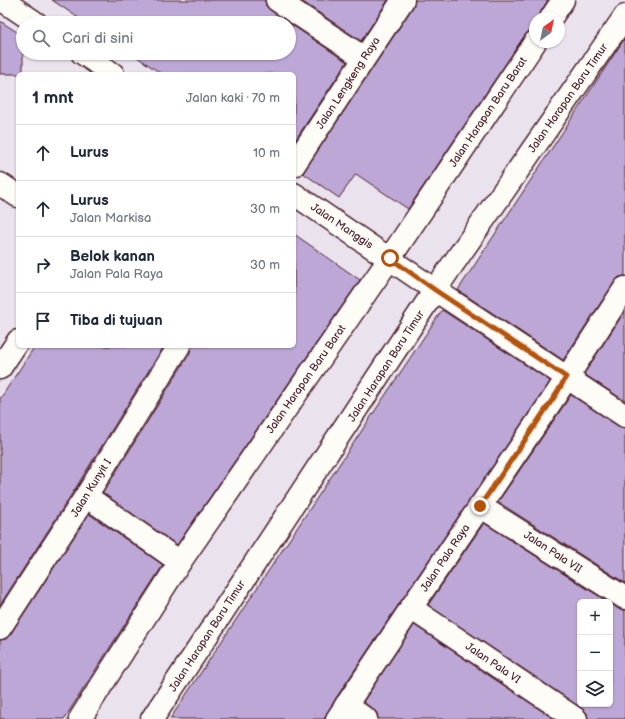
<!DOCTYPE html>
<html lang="id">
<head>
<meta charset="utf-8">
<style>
  body { margin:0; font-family:"Balsamiq Sans",sans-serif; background:#f6f6f7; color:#1f2937 }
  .controls { position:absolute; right:12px; bottom:12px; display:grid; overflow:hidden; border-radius:6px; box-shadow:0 1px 3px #0004 }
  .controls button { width:36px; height:36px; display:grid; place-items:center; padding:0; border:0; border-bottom:1px solid #e0e1e3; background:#fff; color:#1f2937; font:20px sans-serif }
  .compass { position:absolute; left:529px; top:12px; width:36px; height:36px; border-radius:50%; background:#fff; box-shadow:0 1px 3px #0004; rotate:33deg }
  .stop { position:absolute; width:12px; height:12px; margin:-9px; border:3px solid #b45309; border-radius:50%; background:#fff }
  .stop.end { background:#b45309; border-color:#fff; box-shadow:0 1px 4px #0008 }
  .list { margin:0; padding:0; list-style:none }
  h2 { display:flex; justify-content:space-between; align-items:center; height:52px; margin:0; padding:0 16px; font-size:17px }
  h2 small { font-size:13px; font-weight:400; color:#747a83 }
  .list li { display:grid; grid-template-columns:26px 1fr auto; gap:12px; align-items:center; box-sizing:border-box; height:56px; padding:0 16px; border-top:1px solid #e0e1e3 }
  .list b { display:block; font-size:15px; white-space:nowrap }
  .list p { margin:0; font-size:13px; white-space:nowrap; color:#747a83 }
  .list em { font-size:13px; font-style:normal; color:#747a83 }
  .icon { flex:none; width:22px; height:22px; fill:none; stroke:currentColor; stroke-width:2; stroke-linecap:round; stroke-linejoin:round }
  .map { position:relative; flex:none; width:625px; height:719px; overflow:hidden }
  .search { position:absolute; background:#fff; box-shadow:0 1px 3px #0004; left:16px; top:16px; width:280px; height:44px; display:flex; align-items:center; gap:10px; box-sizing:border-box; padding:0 14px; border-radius:22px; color:#747a83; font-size:15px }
  .panel { position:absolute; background:#fff; box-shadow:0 1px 3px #0004; left:16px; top:72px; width:280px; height:276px; border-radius:6px }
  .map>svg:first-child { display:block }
  .building { fill:#bda7d6; stroke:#4a1f2b }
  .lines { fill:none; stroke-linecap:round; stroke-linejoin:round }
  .minor-casing { stroke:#4a1f2b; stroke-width:25 }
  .minor { stroke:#fdfcf7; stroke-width:22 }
  .route { stroke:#b45309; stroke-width:5 }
  .labels { text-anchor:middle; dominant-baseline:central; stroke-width:3.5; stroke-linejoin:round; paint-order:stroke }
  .street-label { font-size:11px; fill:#4a1f2b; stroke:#fdfcf7 }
</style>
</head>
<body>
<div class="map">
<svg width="625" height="719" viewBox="0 0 625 719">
  <rect width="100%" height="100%" fill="#eae2ed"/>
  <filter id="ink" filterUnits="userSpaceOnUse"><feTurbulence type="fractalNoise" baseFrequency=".025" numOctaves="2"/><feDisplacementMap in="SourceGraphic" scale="8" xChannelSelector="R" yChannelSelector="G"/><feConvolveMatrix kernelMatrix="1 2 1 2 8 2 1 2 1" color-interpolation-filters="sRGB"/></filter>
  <g filter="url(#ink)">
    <g class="building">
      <polygon points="52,0 265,0 266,6 270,10 289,23 86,23"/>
      <polygon points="300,0 388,0 361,41"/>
      <polygon points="415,0 548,0 541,11 539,18 535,18 534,30 529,31 525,35 408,209 356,174 339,198 303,173 413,7"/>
      <polygon points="0,21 23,36 23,74 0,74"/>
      <polygon points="289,23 347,62 294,142 294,74 162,74 131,53 289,53"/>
      <polygon points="625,38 625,276 619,277 615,281 563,360 458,290"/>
      <polygon points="294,234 360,280 177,545 103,493 190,353 191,346 294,346"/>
      <polygon points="442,310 550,381 547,386 401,601 336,698 324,719 170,719"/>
      <polygon points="625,311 625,401 584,374"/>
      <polygon points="35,346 164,346 75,489 0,605 0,399"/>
      <polygon points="571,395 618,426 625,428 625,583 498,502"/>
      <polygon points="89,514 163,565 64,719 0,719 0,640 6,639 10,635"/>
      <polygon points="484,523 608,602 580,602 580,704 610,704 610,603 618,609 625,610 625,719 588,719 587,713 583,709 428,605"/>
      <polygon points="414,625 554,719 378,719 377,713 373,709 363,702"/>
    </g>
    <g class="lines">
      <g class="minor-casing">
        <g id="minor">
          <polyline points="2,0 36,23"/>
          <polyline points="277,0 364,58"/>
          <polyline points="551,18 563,0"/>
          <polyline points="82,53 113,74"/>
          <polyline points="294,165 403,0"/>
          <polyline points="0,184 18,196"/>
          <polyline points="294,194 435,290 625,416"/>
          <polyline points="0,368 18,341"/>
          <polyline points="86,496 180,562"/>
          <polyline points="480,506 625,598"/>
          <polyline points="411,608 576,719"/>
          <polyline points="0,628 86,496 179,346"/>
          <polyline points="346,705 366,719"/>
          <polyline points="80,719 180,562 390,258 535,42"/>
          <polyline points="152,719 435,290 625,16"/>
          <polyline points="337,719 411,608 557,393 625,288"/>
        </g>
      </g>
      <use href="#minor" class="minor"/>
    </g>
  </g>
  <g class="lines" filter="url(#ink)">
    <polyline class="route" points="390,258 435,290 566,377 557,393 480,506"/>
  </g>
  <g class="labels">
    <g class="street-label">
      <text transform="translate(348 83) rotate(-57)">Jalan Lengkeng Raya</text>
      <text transform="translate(568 98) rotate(-55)">Jalan Harapan Baru Timur</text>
      <text transform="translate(488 112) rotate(-56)">Jalan Harapan Baru Barat</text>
      <text transform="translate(342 226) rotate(34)">Jalan Manggis</text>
      <text transform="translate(386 366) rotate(-57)">Jalan Harapan Baru Timur</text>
      <text transform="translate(306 379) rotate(-55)">Jalan Harapan Baru Barat</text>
      <text transform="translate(91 488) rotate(-58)">Jalan Kunyit I</text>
      <text transform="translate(553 552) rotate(33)">Jalan Pala VII</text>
      <text transform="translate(445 558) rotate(-56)">Jalan Pala Raya</text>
      <text transform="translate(207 636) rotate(-57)">Jalan Harapan Baru Timur</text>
      <text transform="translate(493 663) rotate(34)">Jalan Pala VI</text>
    </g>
  </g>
</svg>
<div class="controls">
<button>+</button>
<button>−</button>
<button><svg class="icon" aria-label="layers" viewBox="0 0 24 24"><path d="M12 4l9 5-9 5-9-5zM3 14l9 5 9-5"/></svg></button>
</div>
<svg class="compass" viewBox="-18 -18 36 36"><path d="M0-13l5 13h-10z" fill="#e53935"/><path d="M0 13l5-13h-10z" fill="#747a83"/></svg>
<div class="stop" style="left:390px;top:258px"></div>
<div class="stop end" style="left:480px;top:506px"></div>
<div class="search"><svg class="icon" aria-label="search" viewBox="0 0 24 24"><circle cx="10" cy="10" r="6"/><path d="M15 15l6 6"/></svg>Cari di sini</div>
<section class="panel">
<h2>1 mnt<small>Jalan kaki · 70 m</small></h2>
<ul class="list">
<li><svg class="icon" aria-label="ahead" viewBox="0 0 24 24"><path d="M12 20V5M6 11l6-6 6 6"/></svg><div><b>Lurus</b></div><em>10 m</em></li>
<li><svg class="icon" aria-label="ahead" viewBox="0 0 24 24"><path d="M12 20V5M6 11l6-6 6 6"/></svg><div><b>Lurus</b><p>Jalan Markisa</p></div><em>30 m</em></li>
<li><svg class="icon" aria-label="right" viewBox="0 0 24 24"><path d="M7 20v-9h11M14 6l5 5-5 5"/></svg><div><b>Belok kanan</b><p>Jalan Pala Raya</p></div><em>30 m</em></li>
<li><svg class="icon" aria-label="arrive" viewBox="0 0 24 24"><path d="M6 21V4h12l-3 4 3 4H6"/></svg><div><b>Tiba di tujuan</b></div></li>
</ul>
</section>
</div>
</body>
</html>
